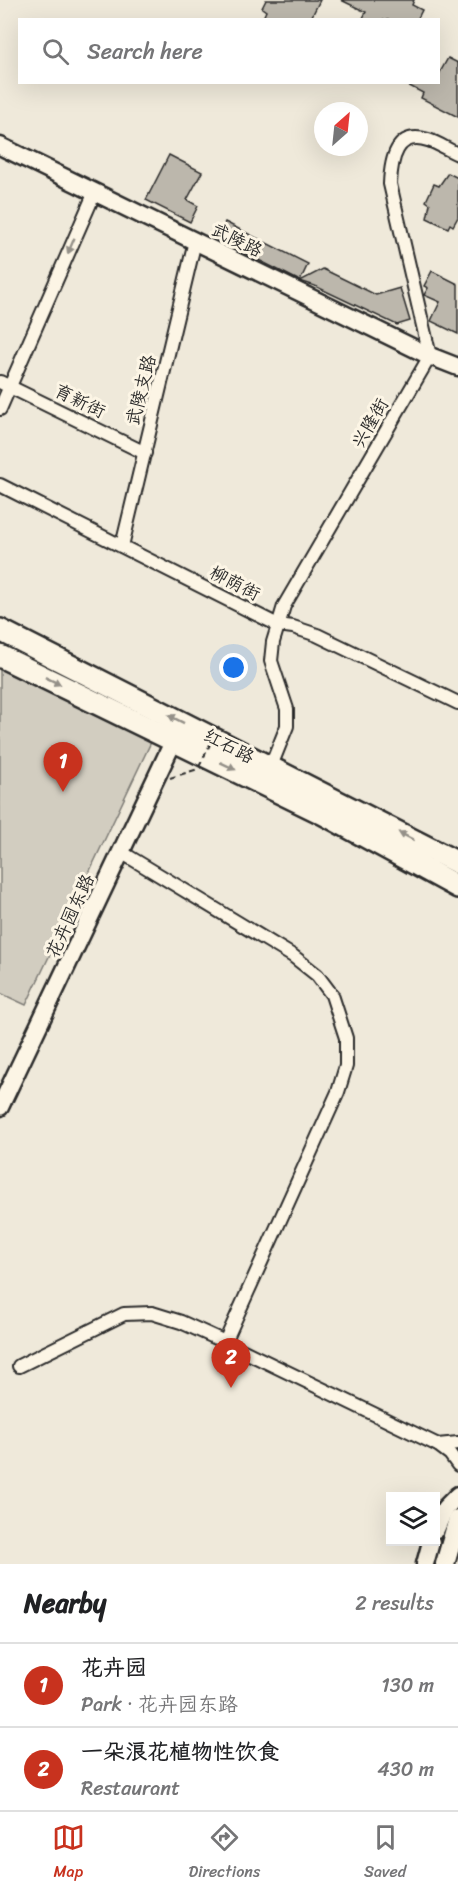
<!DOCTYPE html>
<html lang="en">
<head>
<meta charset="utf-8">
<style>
  body { margin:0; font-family:Sriracha,"LXGW WenKai TC",sans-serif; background:#f6f6f6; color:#202124 }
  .controls { position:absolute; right:18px; bottom:18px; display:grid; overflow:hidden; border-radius:0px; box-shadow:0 6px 24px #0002 }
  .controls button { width:54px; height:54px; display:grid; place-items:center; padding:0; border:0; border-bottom:2px solid #e0e0e0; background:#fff; color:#202124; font:30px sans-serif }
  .compass { position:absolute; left:314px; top:102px; width:54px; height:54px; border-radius:50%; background:#fff; box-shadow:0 6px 24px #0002; rotate:27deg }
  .you { position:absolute; left:234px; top:668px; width:21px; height:21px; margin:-15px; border:4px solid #fff; border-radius:50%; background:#1a73e8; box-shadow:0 0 0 9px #1a73e833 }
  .badge { display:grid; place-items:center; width:39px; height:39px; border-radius:50%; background:#c8321e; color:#fff; font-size:20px; font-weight:700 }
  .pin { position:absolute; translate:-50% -50px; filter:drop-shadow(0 2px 3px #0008) }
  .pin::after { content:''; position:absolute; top:32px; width:21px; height:18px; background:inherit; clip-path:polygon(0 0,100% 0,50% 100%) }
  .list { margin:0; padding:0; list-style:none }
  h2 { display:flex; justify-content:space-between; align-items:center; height:78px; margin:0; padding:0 24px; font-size:26px }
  h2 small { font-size:20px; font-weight:400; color:#757577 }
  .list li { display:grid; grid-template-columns:39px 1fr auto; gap:18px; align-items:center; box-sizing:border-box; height:84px; padding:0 24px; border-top:2px solid #e0e0e0 }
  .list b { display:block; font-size:22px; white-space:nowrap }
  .list p { margin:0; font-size:20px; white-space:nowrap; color:#757577 }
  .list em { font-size:20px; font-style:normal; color:#757577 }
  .icon { flex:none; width:33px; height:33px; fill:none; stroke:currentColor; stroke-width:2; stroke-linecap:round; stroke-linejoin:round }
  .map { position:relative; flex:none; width:458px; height:1564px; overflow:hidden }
  .search { position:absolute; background:#fff; box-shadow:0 6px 24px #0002; left:18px; right:18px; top:18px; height:66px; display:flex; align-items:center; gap:15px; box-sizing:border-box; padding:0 21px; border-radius:0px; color:#757577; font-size:22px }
  .sheet { height:246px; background:#fff }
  nav { display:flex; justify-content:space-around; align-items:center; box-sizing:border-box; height:84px; border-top:2px solid #e0e0e0; background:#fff; font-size:16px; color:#757577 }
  nav a { display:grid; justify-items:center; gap:3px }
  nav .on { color:#c8321e }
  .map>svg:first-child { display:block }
  .green { fill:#d2cdc0; stroke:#7e7c76; stroke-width:1.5 }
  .building { fill:#bcb7ac; stroke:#2b2b2b; stroke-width:1.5 }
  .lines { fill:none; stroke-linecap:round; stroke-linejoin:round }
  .street-casing { stroke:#2b2b2b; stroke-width:16 }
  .secondary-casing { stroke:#2b2b2b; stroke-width:21 }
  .primary-casing { stroke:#2b2b2b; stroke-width:22 }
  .highway-casing { stroke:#2b2b2b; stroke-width:26 }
  .street { stroke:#fcf5e5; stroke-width:12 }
  .secondary { stroke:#fcf5e5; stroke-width:16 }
  .primary { stroke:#fcf5e5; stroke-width:18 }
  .highway { stroke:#fcf5e5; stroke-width:21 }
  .path-bridge { stroke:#2b2b2b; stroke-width:2; stroke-dasharray:6 4.5; stroke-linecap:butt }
  .oneway { fill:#949088 }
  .labels { text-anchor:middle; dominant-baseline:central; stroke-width:6; stroke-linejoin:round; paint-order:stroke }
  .street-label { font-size:18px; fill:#2b2b2b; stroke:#fcf5e5 }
</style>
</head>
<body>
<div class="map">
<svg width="458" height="1564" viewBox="0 0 458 1564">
  <rect width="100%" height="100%" fill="#efe9da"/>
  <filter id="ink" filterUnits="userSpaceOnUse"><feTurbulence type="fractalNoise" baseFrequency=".0167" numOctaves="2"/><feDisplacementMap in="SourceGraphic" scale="12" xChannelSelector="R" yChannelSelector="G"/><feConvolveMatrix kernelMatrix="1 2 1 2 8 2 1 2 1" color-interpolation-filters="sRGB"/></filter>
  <g filter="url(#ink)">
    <polygon class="green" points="0,667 152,740 26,1005 0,993"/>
    <g class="building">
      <polygon points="266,0 320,0 310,20 262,20 266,11 262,8"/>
      <polygon points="341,0 414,0 412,5 422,10 417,20 362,20 366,12"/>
      <polygon points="448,58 458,63 458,117 421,98 423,93 402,82 438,82 438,76"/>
      <polygon points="169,155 202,172 187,200 198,206 190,222 146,200"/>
      <polygon points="448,173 458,178 458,217 453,226 450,224 448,228 427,218 430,204 426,201 434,184 439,186"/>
      <polygon points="225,222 308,264 300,281 217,239"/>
      <polygon points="323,269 376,295 400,288 410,321 397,325 315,286 300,281"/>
      <polygon points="432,271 458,284 458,334 431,321 440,302 424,295 428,288 424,286"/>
    </g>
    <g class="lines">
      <g class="street-casing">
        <g id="street">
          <polyline points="0,382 145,453"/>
          <polyline points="0,409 95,192"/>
          <polyline points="0,485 278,625 293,627 317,635 458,703"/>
          <polyline points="122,546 195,241"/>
          <path d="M271 766 287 726V709L271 661 273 642 284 606 430 356 390 184C391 160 396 130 428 140 438 143 448 150 458 154"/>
          <polyline points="121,852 293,956 317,975 332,995 346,1038 346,1066 338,1092 225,1342"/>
          <polyline points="19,1366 124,1314 152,1313 181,1322 225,1342 438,1445 450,1454 458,1465"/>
          <polyline points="438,1445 458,1443"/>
        </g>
      </g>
      <g class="secondary-casing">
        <g id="secondary">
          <polyline points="0,146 430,356 458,367"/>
          <polyline points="0,1107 174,740"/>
          <polyline points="436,1529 445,1508 458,1495"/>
          <polyline points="425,1564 431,1542"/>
        </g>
      </g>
      <g class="primary-casing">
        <polyline id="primary" points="445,1564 458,1519"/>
      </g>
      <g class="highway-casing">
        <g id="highway">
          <polyline points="0,630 458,863"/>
          <polyline points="0,656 324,814 458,887"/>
        </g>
      </g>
      <use href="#street" class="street"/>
      <use href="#secondary" class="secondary"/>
      <use href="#primary" class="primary"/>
      <use href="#highway" class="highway"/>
      <polyline class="path-bridge" points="170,778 198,769 219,726"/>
    </g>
    <defs><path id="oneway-solid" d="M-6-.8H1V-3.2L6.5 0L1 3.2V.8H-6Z" transform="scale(1.5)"/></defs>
    <g class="oneway">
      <use href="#oneway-solid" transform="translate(71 246) rotate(113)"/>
      <use href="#oneway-solid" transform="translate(53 681) rotate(26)"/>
      <use href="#oneway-solid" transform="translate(176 719) rotate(-153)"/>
      <use href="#oneway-solid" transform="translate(228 766) rotate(26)"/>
      <use href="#oneway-solid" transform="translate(406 836) rotate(-153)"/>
    </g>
  </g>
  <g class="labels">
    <g class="street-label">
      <text transform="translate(237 240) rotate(26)">武陵路</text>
      <text transform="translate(141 390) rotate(-76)">武陵支路</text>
      <text transform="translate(80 401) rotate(26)">育新街</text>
      <text transform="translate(370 423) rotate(-60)">兴隆街</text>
      <text transform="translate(235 583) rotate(27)">柳荫街</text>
      <text transform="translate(229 746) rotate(27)">红石路</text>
      <text transform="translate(70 916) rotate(-65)">花卉园东路</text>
    </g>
  </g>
</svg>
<div class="controls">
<button><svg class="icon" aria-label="layers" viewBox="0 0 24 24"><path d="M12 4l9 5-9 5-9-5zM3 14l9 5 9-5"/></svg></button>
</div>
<svg class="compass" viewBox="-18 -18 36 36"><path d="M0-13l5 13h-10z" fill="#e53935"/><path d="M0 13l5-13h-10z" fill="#757577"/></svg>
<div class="you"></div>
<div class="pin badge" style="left:63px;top:792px">1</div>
<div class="pin badge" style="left:231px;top:1388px">2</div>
<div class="search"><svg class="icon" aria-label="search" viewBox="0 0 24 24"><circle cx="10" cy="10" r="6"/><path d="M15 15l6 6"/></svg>Search here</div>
</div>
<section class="sheet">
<h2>Nearby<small>2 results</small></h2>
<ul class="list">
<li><span class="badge">1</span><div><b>花卉园</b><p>Park · 花卉园东路</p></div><em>130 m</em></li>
<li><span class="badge">2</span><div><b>一朵浪花植物性饮食</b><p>Restaurant</p></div><em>430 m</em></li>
</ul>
</section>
<nav>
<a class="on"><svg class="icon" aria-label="map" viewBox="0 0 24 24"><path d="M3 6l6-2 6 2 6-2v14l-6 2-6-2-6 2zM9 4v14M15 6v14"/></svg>Map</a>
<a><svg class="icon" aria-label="directions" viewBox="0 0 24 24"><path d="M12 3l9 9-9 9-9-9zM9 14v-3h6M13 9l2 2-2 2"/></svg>Directions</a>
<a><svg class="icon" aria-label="saved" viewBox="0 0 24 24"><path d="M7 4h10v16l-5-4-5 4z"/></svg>Saved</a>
</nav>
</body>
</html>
